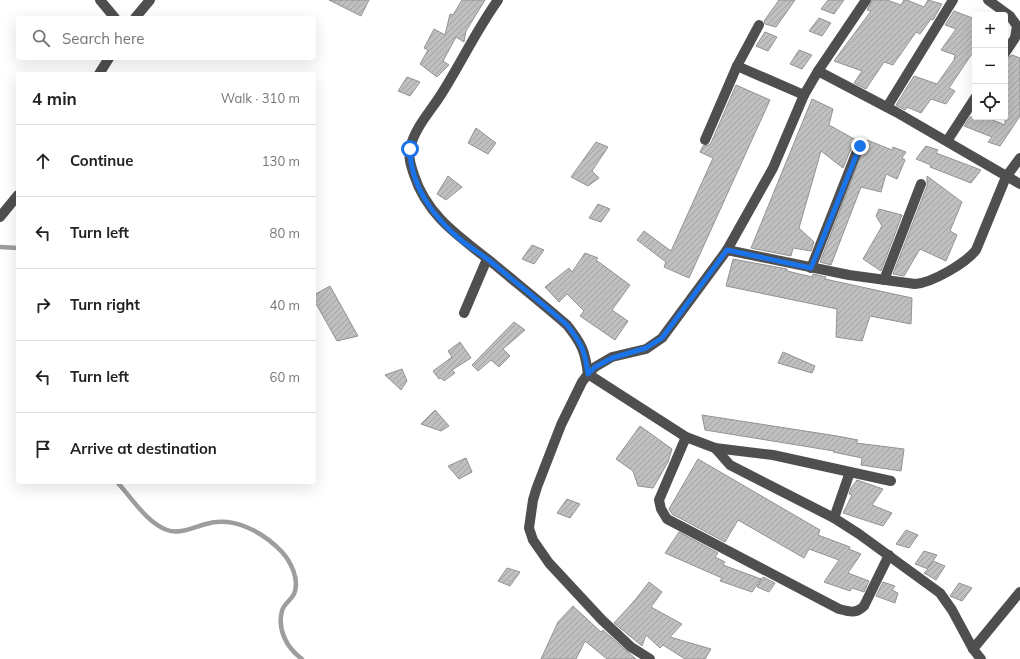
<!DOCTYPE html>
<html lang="en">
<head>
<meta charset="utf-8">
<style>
  body { margin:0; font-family:Mulish,sans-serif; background:#f2f2f2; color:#222 }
  .controls { position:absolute; right:12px; top:12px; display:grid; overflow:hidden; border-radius:4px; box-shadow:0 4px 16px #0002 }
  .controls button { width:36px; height:36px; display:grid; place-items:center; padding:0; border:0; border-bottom:1px solid #e0e0e0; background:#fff; color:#222; font:20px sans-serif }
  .stop { position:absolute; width:12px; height:12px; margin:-9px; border:3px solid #1a73e8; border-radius:50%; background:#fff }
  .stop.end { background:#1a73e8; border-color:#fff; box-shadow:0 1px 4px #0008 }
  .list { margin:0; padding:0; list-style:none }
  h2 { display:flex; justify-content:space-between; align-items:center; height:52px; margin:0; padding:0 16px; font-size:17px }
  h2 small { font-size:13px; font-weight:400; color:#767676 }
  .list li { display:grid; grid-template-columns:26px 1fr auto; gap:12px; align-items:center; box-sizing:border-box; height:72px; padding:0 16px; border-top:1px solid #e0e0e0 }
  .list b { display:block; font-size:15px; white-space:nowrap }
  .list em { font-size:13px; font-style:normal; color:#767676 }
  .icon { flex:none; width:22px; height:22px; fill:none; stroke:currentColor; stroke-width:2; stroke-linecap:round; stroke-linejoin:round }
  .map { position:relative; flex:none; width:1020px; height:659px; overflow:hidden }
  .search { position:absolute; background:#fff; box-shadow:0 4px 16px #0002; left:16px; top:16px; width:300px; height:44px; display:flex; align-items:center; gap:10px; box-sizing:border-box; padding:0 14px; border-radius:4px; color:#767676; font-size:15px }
  .panel { position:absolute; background:#fff; box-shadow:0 4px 16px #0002; left:16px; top:72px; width:300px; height:412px; border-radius:4px }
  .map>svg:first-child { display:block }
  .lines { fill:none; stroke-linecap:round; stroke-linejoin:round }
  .stream { stroke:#9d9d9d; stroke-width:4.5 }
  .building { fill:url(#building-hatch); stroke:#939393 }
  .minor { stroke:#4f4f4f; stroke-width:10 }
  .route { stroke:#1a73e8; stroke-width:5 }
</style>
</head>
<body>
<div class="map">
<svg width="1020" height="659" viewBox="0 0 1020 659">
  <defs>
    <pattern id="building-hatch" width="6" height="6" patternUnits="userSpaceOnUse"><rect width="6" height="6" fill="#bfbfbf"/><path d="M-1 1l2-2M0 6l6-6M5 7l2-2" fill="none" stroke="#a2a2a2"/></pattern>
  </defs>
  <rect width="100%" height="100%" fill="#fff"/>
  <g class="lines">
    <g class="stream">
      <polyline points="0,247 18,248"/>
      <path d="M117 482C132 498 146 522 167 530 179 535 194 527 206 524 234 516 263 532 282 552 291 562 300 580 294 594 291 600 283 605 282 611 277 630 287 648 302 659"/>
    </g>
  </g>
  <g class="building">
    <polygon points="329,0 369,0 361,16"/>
    <polygon points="462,0 485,0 466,31 464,42 456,37 443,61 449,65 437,77 420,64 428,50 424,48 434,29 445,35 450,14 453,15"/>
    <polygon points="779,0 795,0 776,27 765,24 764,21"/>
    <polygon points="828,0 844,0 834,14 821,9"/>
    <polygon points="872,0 887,0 901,5 904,0 907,0 924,7 928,0 942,4 933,20 931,19 920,34 916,32 893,65 884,62 866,89 854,83 862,71 834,61 871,11 867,10"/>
    <polygon points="954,11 975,19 975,49 949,88 955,91 946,104 931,99 921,113 907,107 905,110 896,105 914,76 937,84 954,60 955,55 941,50 956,29 945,25"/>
    <polygon points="819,18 831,23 822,36 809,31"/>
    <polygon points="765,32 777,37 768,51 756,46"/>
    <polygon points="799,50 812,55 802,69 790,64"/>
    <polygon points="1012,55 1020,58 1020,116 1000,146 988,142 992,137 964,126 970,117 985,117 1005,125 1005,59"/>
    <polygon points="407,77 420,82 410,96 398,91"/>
    <polygon points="736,85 770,100 689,278 664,267 666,262 637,240 644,231 671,251 713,158 700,152 703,146 709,145 711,143"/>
    <polygon points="812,99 833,109 829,125 856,140 853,144 843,168 821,151 799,228 814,242 811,251 793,248 791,256 751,248"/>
    <polygon points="476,128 496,143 488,154 468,143"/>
    <polygon points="867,140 892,150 893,147 906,152 902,158 905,160 897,179 886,174 881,192 861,187 831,265 820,262"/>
    <polygon points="596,142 608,147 592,171 599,178 588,186 571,177"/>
    <polygon points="926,146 938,150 936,153 981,170 971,183 930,167 931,165 916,159"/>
    <polygon points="448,176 462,187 446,200 437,194"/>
    <polygon points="927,176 962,202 950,231 957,235 946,261 920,249 904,276 893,274 927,186"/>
    <polygon points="598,204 610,209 601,222 589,218"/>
    <polygon points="879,209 902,215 881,271 863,259 882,226 876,216"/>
    <polygon points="532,245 544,250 534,264 522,259"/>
    <polygon points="585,253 598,258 596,260 630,285 612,310 628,321 615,340 580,316 584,311 567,294 559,302 545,287 569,268 572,272"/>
    <polygon points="733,259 787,269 787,271 812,277 813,274 826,277 825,279 912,298 911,324 870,316 862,341 836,337 837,309 726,286"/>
    <polygon points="330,286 358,336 337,341 314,300 314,295"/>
    <polygon points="514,322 525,330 503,349 510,356 499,367 491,360 478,371 472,365"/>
    <polygon points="460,342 471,358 452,370 455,373 444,381 441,378 439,379 433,371 452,357 448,351"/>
    <polygon points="783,352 815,366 812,373 778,363"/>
    <polygon points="402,369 407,381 401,390 385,375"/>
    <polygon points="435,410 449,426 441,431 421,424"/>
    <polygon points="702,415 837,436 858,440 856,443 904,449 901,471 861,465 862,458 833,452 834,451 705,430"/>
    <polygon points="640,426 672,449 668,462 653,488 638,486 633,471 616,459"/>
    <polygon points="466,458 472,472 459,479 448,466"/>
    <polygon points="698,459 820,530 818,535 850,547 849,549 861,554 848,573 869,581 864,592 852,588 850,591 824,582 839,560 809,549 804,558 738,520 725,542 672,514 669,509"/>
    <polygon points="857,480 883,489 872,505 892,513 883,526 843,513 852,495 849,494 851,488"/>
    <polygon points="567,499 580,504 570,518 557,513"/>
    <polygon points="906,530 918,535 909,548 896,544"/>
    <polygon points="679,532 718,553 715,557 725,562 723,565 761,579 752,592 720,581 722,578 665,553"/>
    <polygon points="924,551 937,555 928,568 933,561 945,566 936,580 924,573 928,569 915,564"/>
    <polygon points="507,568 520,572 510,586 498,581"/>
    <polygon points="763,577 775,583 769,592 757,587"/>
    <polygon points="649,582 662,592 651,607 682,624 670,637 711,649 705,659 685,659 663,645 660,648 646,635 642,646 614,623 635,600"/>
    <polygon points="883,582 895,586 892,590 898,593 895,603 876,596"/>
    <polygon points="959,583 972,588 962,601 950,596"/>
    <polygon points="573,606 601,632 603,630 636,659 607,659 585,641 576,659 541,659 558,622"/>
  </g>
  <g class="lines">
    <g class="minor">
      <polyline points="100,0 115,18"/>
      <path d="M498 0C477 29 461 63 442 93 431 111 415 127 410 148 408 157 411 166 414 175 428 218 462 238 495 265 519 285 544 305 567 325 582 344 585 351 588 374L686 437 715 448 773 455 891 481"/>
      <polyline points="988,0 1010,16 1017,26 1015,38 1005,53"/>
      <polyline points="135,18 150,0"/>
      <polyline points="737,66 804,95"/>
      <polyline points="818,71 896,112 1020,184"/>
      <polyline points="99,74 109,58"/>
      <polyline points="887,107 953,0"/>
      <polyline points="705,140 737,66 759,25"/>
      <polyline points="947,141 975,98"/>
      <polyline points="0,217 18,195"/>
      <path d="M727 250 849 275 915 284C932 283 966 263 976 250L1006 177 1020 158"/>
      <polyline points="811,268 859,146"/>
      <polyline points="884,280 921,184"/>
      <polyline points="464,313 487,259"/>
      <path d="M686 437 659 500 661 509 667 519 839 609C850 612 856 614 864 606L889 555"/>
      <polyline points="715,448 730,465 834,518 859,534 940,593 952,610 973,649 981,659"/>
      <polyline points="834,518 850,472"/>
      <polyline points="973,649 1020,592"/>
      <polyline points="650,659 631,647 602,620 549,563 533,540 529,528 533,500 537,487 561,425 582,382 588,374 595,367 612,357 646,349 662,338 727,250 773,168 804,95 818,71 866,0"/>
    </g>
  </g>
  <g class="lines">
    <path class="route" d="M410 149C410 186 434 218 462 241 471 248 481 254 490 261 515 282 542 303 567 325 582 344 585 351 588 374L595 367 612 358 646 348 662 338 727 250 811 268 860 146"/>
  </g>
</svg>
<div class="controls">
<button>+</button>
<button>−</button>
<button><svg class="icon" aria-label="locate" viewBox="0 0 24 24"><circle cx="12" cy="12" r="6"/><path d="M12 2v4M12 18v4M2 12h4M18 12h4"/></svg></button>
</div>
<div class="stop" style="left:410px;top:149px"></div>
<div class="stop end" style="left:860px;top:146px"></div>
<div class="search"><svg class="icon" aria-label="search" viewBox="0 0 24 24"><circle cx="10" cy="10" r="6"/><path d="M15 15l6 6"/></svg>Search here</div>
<section class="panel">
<h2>4 min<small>Walk · 310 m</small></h2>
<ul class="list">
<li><svg class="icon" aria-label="ahead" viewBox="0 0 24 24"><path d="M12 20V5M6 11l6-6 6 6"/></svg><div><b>Continue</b></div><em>130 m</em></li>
<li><svg class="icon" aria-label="left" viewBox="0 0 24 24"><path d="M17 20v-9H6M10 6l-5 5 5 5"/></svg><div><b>Turn left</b></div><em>80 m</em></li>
<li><svg class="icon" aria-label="right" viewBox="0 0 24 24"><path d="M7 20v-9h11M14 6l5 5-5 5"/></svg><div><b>Turn right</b></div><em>40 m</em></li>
<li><svg class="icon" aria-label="left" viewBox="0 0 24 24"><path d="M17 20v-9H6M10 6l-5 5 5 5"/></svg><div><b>Turn left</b></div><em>60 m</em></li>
<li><svg class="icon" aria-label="arrive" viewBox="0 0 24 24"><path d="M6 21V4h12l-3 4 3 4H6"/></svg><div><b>Arrive at destination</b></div></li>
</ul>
</section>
</div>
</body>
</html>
